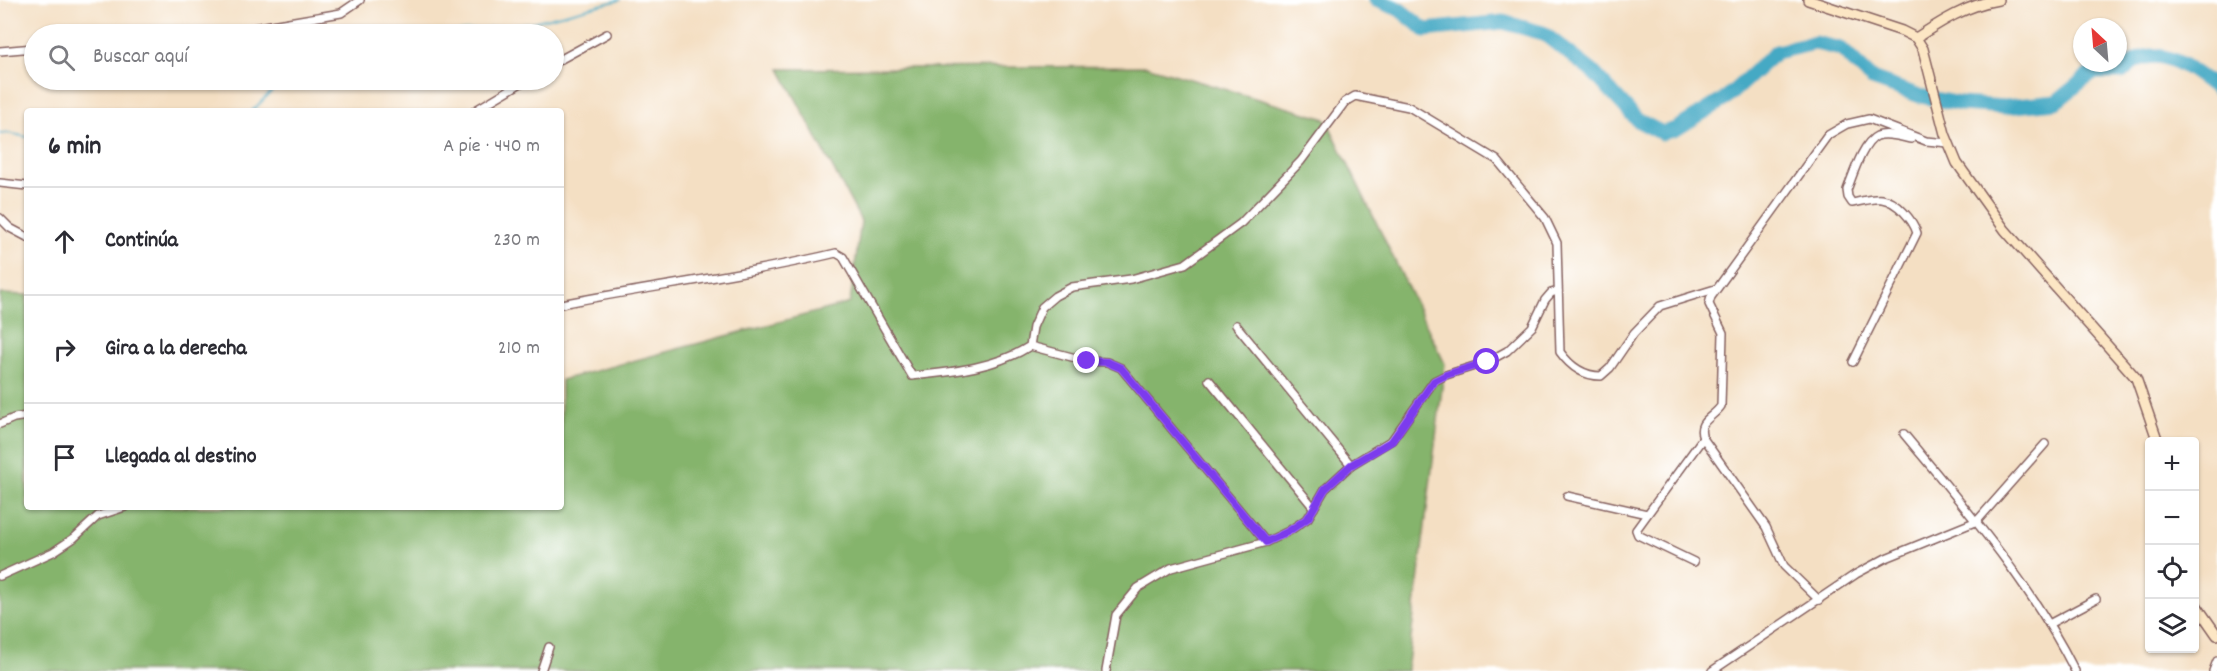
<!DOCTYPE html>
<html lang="es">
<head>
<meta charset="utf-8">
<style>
  body { margin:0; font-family:Dekko,sans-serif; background:#f7f7f7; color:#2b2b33 }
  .controls { position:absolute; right:18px; bottom:18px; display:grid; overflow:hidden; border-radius:6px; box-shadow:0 2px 4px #0004 }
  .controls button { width:54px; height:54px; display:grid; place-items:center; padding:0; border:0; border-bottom:2px solid #e1e1e2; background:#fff; color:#2b2b33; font:30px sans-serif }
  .compass { position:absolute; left:2073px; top:18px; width:54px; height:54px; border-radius:50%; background:#fff; box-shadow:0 2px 4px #0004; rotate:334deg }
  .stop { position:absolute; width:18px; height:18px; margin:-14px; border:4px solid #7c3aed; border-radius:50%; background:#fff }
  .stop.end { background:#7c3aed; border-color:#fff; box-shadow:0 2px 6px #0008 }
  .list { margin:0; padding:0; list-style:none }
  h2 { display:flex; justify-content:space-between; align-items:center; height:78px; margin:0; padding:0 24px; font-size:26px }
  h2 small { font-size:20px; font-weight:400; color:#7c7c81 }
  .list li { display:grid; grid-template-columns:39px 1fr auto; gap:18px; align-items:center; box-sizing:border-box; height:108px; padding:0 24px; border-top:2px solid #e1e1e2 }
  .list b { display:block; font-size:22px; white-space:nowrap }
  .list em { font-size:20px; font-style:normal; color:#7c7c81 }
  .icon { flex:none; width:33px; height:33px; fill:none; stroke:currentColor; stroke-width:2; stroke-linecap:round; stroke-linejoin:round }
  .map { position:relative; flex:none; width:2217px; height:671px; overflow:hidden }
  .search { position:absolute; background:#fff; box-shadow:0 2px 4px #0004; left:24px; top:24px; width:540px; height:66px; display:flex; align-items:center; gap:15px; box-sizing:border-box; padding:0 21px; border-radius:33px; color:#7c7c81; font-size:22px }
  .panel { position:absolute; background:#fff; box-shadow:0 2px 4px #0004; left:24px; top:108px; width:540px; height:402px; border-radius:6px }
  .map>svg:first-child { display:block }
  .forest { fill:#85b46c; stroke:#686a4c; stroke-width:1.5 }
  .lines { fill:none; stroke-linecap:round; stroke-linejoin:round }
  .stream { stroke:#45a9c4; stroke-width:2 }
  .river { stroke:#45a9c4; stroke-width:15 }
  .minor-casing { stroke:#866260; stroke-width:10 }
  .secondary-casing { stroke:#866260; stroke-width:12 }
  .minor { stroke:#fff; stroke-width:7 }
  .secondary { stroke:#fce6c4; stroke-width:9 }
  .route { stroke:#7c3aed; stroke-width:8 }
</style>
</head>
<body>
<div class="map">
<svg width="2217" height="671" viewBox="0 0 2217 671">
  <rect width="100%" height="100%" fill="#fff"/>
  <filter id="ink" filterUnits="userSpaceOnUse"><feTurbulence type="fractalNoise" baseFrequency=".0167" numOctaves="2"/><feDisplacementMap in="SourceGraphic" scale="12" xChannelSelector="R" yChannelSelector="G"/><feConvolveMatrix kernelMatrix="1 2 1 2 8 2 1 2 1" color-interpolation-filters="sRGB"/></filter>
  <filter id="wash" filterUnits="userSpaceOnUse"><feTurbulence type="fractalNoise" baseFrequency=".008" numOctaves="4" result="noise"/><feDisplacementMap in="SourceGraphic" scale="24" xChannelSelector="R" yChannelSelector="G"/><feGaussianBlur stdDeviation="1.35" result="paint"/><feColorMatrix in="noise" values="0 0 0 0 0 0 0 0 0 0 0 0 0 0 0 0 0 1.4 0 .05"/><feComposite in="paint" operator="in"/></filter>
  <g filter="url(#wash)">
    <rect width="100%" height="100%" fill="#f4dfc3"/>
    <polygon class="forest" points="1146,66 1326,119 1445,364 1407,671 0,671 0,294 27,295 27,507 561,507 561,380 850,303 861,221 780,69"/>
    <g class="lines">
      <g class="stream">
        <polyline points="450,34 455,32 529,23 620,0"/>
        <polyline points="252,111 282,81 292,80"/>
        <polyline points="0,134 8,133 27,137"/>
      </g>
      <path class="river" d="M1376 0 1399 9 1425 30 1503 22 1543 33 1593 72 1637 120 1662 133 1676 129 1725 99 1776 52 1815 43 1841 49 1872 79 1920 96 1960 104 2005 107 2056 102 2093 72H2122C2127 68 2132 62 2137 60 2165 46 2196 73 2217 89"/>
    </g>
  </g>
  <g filter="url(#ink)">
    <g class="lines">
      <g class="minor-casing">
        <g id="minor">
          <polyline points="234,34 248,29 341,13 360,0"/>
          <polyline points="0,51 34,48"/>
          <polyline points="554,63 607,34"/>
          <polyline points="474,111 526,80"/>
          <polyline points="0,183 27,186"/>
          <polyline points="0,218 10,228 27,237"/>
          <path d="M561 304C652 286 745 275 836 253L843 257 912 376C951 372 996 368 1030 346L1033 327 1042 307 1055 296 1072 287 1131 279 1185 264 1241 223 1301 161 1345 102 1355 96 1409 107 1497 160 1545 218 1557 243 1560 352C1570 366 1583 376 1601 376L1610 368 1634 333 1660 306 1715 289"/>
          <polyline points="1236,325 1351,465"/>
          <polyline points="1030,346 1087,361 1107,362 1121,368 1266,542"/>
          <path d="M1853 362 1917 233C1913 220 1897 201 1882 199 1873 198 1862 201 1852 203L1848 197 1847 190C1853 175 1863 142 1877 136 1887 132 1901 137 1911 139"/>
          <polyline points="1209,380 1314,508"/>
          <polyline points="0,424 14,418 27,416"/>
          <path d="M1904 434C1966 509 2031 583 2075 671"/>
          <polyline points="1567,496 1647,514"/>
          <polyline points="1694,562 1638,535 1636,530 1703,438"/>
          <polyline points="0,576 53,552 74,538 98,516 125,507"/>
          <path d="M1819 600 1784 566 1766 527 1703 438C1696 421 1713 418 1721 406L1723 333 1709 304 1711 297 1828 135 1847 124 1869 119 1926 141 1949 143"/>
          <polyline points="2049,624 2096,599"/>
          <polyline points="541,671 549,647"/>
          <polyline points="1106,671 1116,615 1138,588 1171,568 1266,542 1289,531 1308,518 1325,489 1351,465 1392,440 1434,381 1446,375 1487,362 1507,351 1532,327 1545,300 1551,293 1558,291"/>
          <polyline points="1712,671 1856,574 1886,558 1977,521 2045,444"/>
          <polyline points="2213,671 2217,661"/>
        </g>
      </g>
      <g class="secondary-casing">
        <g id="secondary">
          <polyline points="1808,0 1902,31 1916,38 1923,49 1945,134 1957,163 2005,230 2136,378 2158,442"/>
          <path d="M1916 38C1942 21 1967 5 1998 0"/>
          <polyline points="2194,602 2217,635"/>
        </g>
      </g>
      <use href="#minor" class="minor"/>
      <use href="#secondary" class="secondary"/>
    </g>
  </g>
  <g class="lines" filter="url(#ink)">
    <polyline class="route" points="1087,361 1107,362 1121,368 1266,542 1289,531 1308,518 1325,489 1351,465 1392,441 1434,381 1446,375 1487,362"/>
  </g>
</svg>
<div class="controls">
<button>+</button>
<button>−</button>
<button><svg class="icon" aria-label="locate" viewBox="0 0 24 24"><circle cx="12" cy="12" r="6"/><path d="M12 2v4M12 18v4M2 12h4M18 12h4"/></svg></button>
<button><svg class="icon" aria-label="layers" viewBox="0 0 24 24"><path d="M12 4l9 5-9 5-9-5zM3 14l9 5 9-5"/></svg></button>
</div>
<svg class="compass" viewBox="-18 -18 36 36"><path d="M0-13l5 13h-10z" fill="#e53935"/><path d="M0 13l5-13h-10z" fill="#7c7c81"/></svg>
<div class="stop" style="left:1487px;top:362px"></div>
<div class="stop end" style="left:1087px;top:361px"></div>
<div class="search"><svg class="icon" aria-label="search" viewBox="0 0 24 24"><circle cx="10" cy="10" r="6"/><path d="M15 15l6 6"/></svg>Buscar aquí</div>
<section class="panel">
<h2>6 min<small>A pie · 440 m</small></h2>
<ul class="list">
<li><svg class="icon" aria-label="ahead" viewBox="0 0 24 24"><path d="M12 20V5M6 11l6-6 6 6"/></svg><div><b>Continúa</b></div><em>230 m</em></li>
<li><svg class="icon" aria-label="right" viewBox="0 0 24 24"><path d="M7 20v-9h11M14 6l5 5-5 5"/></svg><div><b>Gira a la derecha</b></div><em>210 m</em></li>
<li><svg class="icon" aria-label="arrive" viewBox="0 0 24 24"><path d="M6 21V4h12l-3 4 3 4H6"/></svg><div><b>Llegada al destino</b></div></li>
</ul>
</section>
</div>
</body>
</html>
